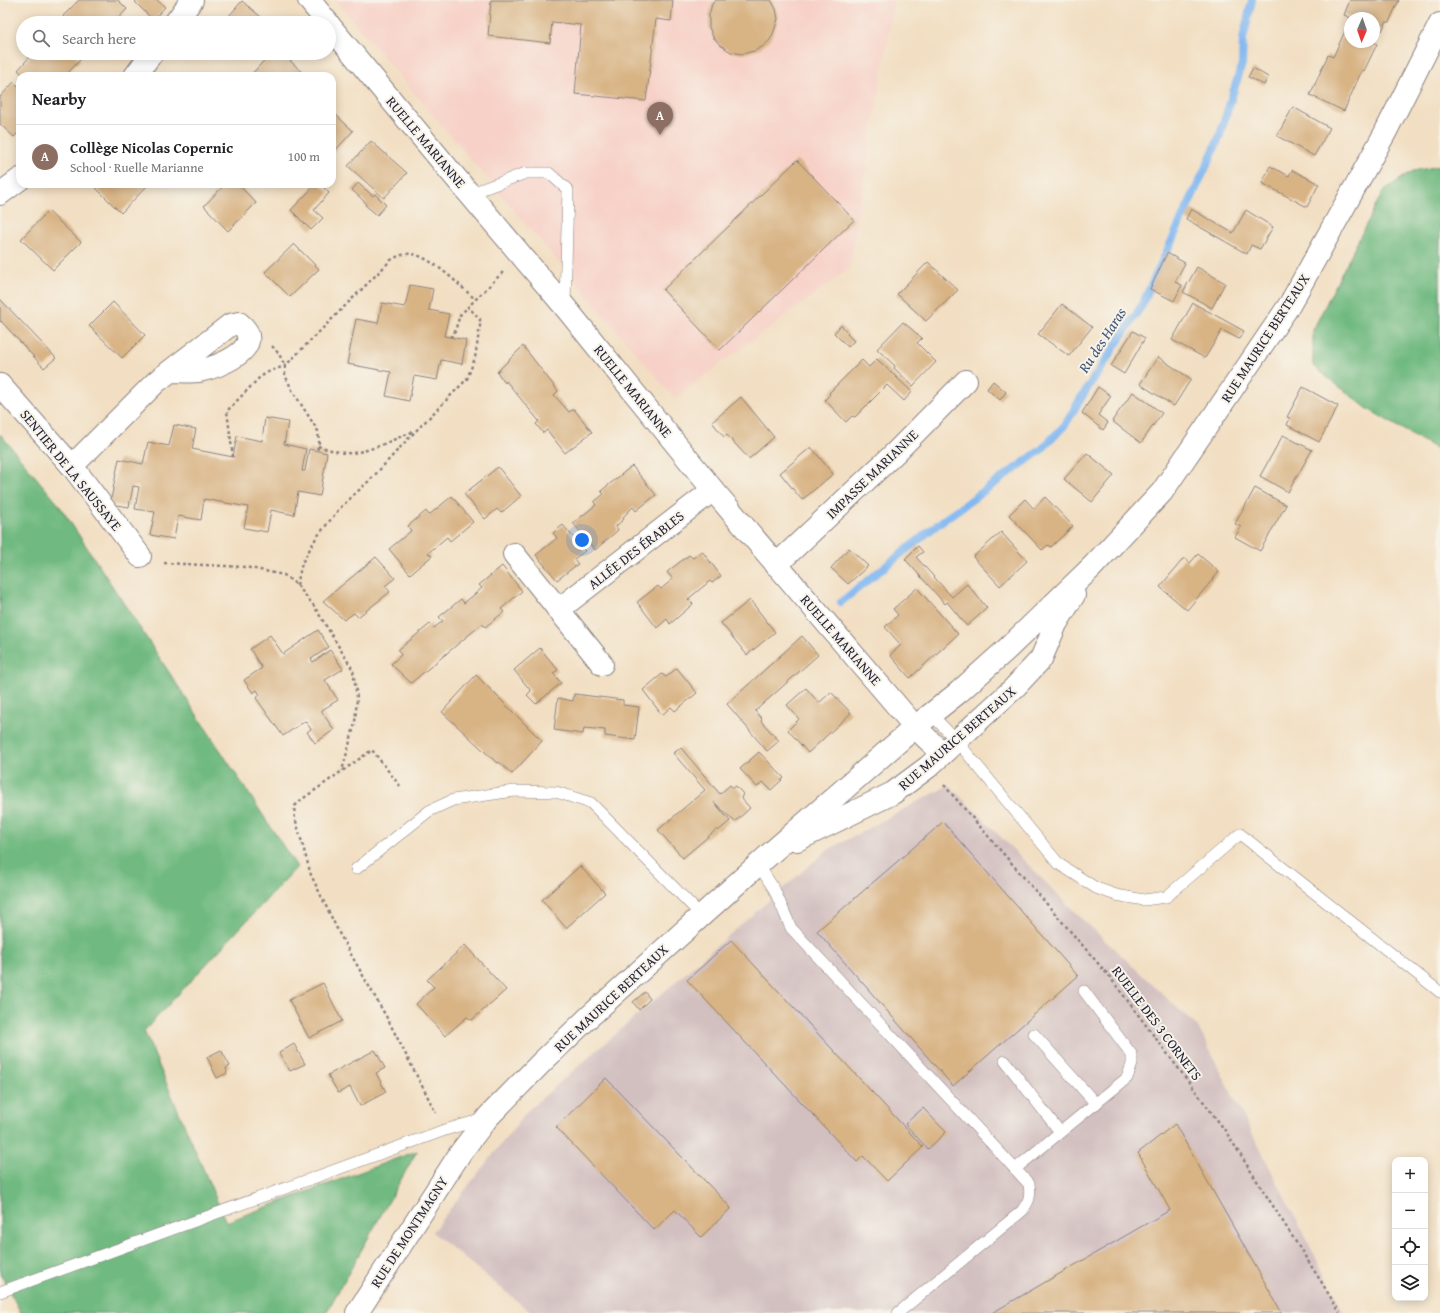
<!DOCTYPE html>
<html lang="en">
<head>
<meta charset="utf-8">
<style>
  body { margin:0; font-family:"Gentium Book Plus",serif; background:#f6f6f6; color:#202124 }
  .controls { position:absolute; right:12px; bottom:12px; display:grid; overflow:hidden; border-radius:8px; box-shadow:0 2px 10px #0003 }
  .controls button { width:36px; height:36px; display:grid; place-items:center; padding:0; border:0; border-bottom:1px solid #e0e0e0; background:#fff; color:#202124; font:20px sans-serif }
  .compass { position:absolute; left:1344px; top:12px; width:36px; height:36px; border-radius:50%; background:#fff; box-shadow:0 2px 10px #0003; rotate:182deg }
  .you { position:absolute; left:582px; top:540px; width:14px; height:14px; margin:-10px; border:3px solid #fff; border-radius:50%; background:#1a73e8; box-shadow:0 0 0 6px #1a73e833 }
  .badge { display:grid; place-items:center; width:26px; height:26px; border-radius:50%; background:#d93025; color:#fff; font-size:13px; font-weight:700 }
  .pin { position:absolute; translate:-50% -33px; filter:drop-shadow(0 1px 2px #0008) }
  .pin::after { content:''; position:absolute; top:21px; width:14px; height:12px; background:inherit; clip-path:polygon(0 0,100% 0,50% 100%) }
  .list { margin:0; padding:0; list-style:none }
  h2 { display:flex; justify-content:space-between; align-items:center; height:52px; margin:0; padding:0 16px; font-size:17px }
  h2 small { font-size:13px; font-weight:400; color:#757577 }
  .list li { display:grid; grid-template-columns:26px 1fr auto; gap:12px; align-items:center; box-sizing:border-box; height:64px; padding:0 16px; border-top:1px solid #e0e0e0 }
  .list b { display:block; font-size:15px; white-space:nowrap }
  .list p { margin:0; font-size:13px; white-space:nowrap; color:#757577 }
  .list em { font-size:13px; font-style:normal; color:#757577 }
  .icon { flex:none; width:22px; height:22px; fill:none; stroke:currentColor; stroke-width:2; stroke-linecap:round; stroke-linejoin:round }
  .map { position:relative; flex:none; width:1440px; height:1313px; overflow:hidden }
  .search { position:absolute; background:#fff; box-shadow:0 2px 10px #0003; left:16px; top:16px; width:320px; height:44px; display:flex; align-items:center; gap:10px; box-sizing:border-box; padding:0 14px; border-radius:22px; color:#757577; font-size:15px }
  .panel { position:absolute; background:#fff; box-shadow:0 2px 10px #0003; left:16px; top:72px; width:320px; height:116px; border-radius:12px }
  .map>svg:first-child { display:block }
  .built { fill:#f7d1c7 }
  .industrial { fill:#d2bfc0 }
  .forest { fill:#70b980; stroke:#496e5e }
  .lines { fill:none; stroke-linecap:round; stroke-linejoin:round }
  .stream { stroke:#81b8f1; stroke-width:8 }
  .building { fill:#d8b384 }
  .service-casing { stroke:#8a807f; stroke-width:12 }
  .minor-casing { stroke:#8a807f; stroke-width:24 }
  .secondary-casing { stroke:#8a807f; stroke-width:24 }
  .path { stroke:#8a807f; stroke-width:2.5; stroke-dasharray:3 3; stroke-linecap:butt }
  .service { stroke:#fff; stroke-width:11 }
  .minor { stroke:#fff; stroke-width:22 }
  .secondary { stroke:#fff; stroke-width:22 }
  .labels { text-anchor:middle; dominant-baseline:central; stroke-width:4; stroke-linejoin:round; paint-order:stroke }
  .street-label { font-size:14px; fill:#22223b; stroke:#f7f3e8 }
  .water-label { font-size:15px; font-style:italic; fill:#43567b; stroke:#f7f3e8 }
</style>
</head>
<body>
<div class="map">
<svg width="1440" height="1313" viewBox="0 0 1440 1313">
  <rect width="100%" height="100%" fill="#f7f3e8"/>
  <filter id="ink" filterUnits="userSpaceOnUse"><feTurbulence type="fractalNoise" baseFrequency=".025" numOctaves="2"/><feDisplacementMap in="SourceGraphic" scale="8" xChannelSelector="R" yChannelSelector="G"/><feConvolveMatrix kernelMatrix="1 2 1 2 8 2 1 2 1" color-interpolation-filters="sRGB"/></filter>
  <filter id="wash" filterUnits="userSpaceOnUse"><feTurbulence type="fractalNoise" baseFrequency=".012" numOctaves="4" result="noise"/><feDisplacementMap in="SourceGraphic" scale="16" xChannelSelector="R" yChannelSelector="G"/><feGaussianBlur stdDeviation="0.9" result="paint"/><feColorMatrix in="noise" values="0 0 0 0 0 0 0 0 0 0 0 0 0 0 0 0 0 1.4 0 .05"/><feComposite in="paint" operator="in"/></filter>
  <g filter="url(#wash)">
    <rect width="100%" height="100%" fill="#f2dfc3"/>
    <polygon class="built" points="335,0 894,0 849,269 674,398"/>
    <polygon class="industrial" points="949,785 1081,918 1198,1027 1344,1313 532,1313 432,1232 527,1111 826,851"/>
    <g class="forest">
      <polygon points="1440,166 1440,451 1368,409 1313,366 1313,330 1383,191 1413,171"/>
      <polygon points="0,434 59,505 297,867 144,1031 226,1222 417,1151 326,1313 21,1313 0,1273"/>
    </g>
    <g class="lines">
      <polyline class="stream" points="841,602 942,521 1041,450 1065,425 1081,398 1142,305 1218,141 1242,64 1243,39 1252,0"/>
    </g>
    <g id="blocks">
      <g class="building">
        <polygon points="79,0 118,0 127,9 114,23 112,21 110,23 70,23 63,16"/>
        <polygon points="137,0 157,0 165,7 153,20 135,2"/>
        <polygon points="491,0 673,0 671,21 656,19 646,101 575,94 581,25 552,22 550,43 488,36"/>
        <polygon points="716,0 771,0 776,9 778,19 774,31 770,40 762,47 754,51 742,54 731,52 720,45 713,37 709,27 709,15 712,4"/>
        <polygon points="1350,0 1399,0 1389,22 1386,22 1382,31 1374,28 1374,18 1351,18 1344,15"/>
        <polygon points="242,1 268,23 223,23"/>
        <polygon points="1346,29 1350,31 1350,42 1374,42 1377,44 1364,71 1362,70 1344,111 1310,95 1328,55 1333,57"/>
        <polygon points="33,53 72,53 80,60 65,76 24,76 18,70"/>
        <polygon points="271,53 282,53 305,75 304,76 250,76"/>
        <polygon points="1253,68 1268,77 1264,85 1248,77"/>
        <polygon points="14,82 20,88 20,131 14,137 0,124 0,97"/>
        <polygon points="1293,107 1330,128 1314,156 1277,136"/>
        <polygon points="332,111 353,131 332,154"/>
        <polygon points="371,141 407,173 384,198 348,166"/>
        <polygon points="797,160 854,220 720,350 663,290"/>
        <polygon points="1270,166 1289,176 1292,170 1319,184 1307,207 1262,183"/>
        <polygon points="358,183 373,196 375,194 386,205 377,215 365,205 366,203 352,190"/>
        <polygon points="100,184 149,184 121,213 96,188"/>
        <polygon points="225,184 238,184 256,203 228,231 204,206"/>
        <polygon points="316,184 320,184 329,193 314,210 323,218 311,230 291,210"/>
        <polygon points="1191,209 1233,233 1246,210 1273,227 1260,249 1251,245 1247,254 1186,219"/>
        <polygon points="48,211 81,242 53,270 21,239"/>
        <polygon points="294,244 319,269 290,297 265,272"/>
        <polygon points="1167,253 1185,263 1175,282 1182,285 1174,301 1150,289"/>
        <polygon points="928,262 958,290 926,321 897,294"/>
        <polygon points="1197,267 1225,283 1212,308 1183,292"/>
        <polygon points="410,285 433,289 429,310 449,314 444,336 466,340 462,364 441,360 437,380 414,376 409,401 386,396 391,372 347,364 356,319 378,323 382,303 405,307"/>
        <polygon points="0,299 56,358 44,368 1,321 0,322"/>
        <polygon points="113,302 145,335 122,358 89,326"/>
        <polygon points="1193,303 1244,331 1239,339 1222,330 1205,358 1172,340"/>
        <polygon points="1062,304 1092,327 1069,356 1038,334"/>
        <polygon points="903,322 922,338 917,343 936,362 913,386 894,368 895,366 877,349"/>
        <polygon points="841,325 848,333 847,334 854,341 848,347 834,333"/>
        <polygon points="1133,331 1145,338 1124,374 1111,366"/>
        <polygon points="523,346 558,391 554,395 569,412 574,409 592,432 565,453 547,430 543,433 536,424 539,421 506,381 505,383 497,372"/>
        <polygon points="1158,357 1191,379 1174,406 1140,384"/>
        <polygon points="877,359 912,392 904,401 887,385 855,417 852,416 846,422 825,400 830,394 829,393 862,360 869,367"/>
        <polygon points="993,381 1006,392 1000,400 987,389"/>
        <polygon points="1098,387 1111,396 1098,415 1108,423 1103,430 1082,413"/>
        <polygon points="1303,387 1338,406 1319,442 1287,425 1290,418 1287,417"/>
        <polygon points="1133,392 1162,413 1141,443 1112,421"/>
        <polygon points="741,397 774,437 749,459 727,435 724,437 712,422"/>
        <polygon points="265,418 288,422 284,444 306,449 302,471 305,471 309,449 327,453 320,496 298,492 294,515 271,510 267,532 244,528 248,507 204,499 201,520 178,516 174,539 150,535 155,512 135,509 139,487 133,486 129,507 110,504 119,459 143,464 148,442 169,446 174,425 196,429 192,449 233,457 237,436 262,441"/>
        <polygon points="1283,435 1312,450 1288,492 1260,476"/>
        <polygon points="811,447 833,474 802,500 780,473"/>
        <polygon points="1087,453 1114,475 1092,502 1064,479"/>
        <polygon points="632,466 656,495 636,511 633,507 623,517 624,519 616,526 618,530 595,550 573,523 596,505 594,502 604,494 601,491"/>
        <polygon points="498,467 521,496 501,513 497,509 485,519 464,494"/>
        <polygon points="1255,488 1286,505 1260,551 1235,537 1241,527 1235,524"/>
        <polygon points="452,496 473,522 450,541 447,537 428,553 432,556 410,574 389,549 411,531 408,526 426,511 429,515"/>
        <polygon points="1045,497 1073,526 1051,547 1048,545 1042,550 1009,515 1025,499 1034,509"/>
        <polygon points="563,525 585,551 574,559 578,564 557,580 536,555 557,538 553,533"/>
        <polygon points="1001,532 1027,561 1000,586 973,557"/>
        <polygon points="918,546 923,552 916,557 952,597 967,584 987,608 967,626 947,602 945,604 905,559"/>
        <polygon points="849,548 868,566 848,584 831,568"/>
        <polygon points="702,551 721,576 712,583 710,581 688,599 693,604 670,624 667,619 657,628 637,602 658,586 661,589 673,579 667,572 689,555 693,558"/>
        <polygon points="1198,554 1219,572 1187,610 1160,587 1184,558 1190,563"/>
        <polygon points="376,557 395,578 385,586 390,592 358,617 354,613 344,620 323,601"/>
        <polygon points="502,566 522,591 501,609 504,612 485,627 482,624 411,683 391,664 401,655 398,650 430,624 434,628 443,621 439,617 461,599 464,603 475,594 482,588 479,585"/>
        <polygon points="917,588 958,634 910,678 890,655 901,645 885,627 898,615 893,609"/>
        <polygon points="750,600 775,632 747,655 721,623"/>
        <polygon points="318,630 329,647 311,659 313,662 330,650 343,669 325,680 338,700 322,710 322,712 334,730 315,743 307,732 311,729 305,721 283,736 256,698 260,695 257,690 253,693 244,680 262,668 250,649 270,635 283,654"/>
        <polygon points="802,636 818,655 755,711 762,719 761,721 779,741 767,751 727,704"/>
        <polygon points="540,648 558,670 553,673 561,683 536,704 527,695 531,691 514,670"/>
        <polygon points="677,668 697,693 675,711 671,707 662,715 643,690 662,674 666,677"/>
        <polygon points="476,675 542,741 512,774 499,762 497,763 442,712"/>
        <polygon points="806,688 819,703 831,692 851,713 808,753 788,730 799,719 787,705"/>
        <polygon points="574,694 623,700 623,705 639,707 635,740 605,736 605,730 596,729 584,728 583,734 554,730 558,698 573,701"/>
        <polygon points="681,748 720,794 730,785 733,788 736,786 743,794 741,798 750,808 735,822 714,802 730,821 718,831 717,829 683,858 658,830 705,790 673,753"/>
        <polygon points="759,752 784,778 771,790 763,782 757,787 740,769"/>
        <polygon points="943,822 1078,976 953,1086 817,931"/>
        <polygon points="580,866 605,893 566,928 542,900"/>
        <polygon points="731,940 923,1147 887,1181 863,1156 857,1162 687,980"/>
        <polygon points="465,945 506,990 472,1020 467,1017 445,1036 416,1004 434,987 427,980"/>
        <polygon points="323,983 342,1021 309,1038 289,1000"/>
        <polygon points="645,992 650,999 639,1010 633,1002"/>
        <polygon points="294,1044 305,1064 290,1071 279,1053"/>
        <polygon points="221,1050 230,1066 226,1068 227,1073 217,1078 207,1057"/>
        <polygon points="375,1050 385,1068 376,1073 386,1092 360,1106 350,1087 338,1093 328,1075"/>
        <polygon points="606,1078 731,1208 701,1237 675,1210 654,1230 556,1127"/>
        <polygon points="923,1108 946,1132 928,1149 905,1124"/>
        <polygon points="1175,1124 1282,1313 992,1313 1170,1210 1138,1153"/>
      </g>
    </g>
  </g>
  <g filter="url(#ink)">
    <use href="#blocks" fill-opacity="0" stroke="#8a807f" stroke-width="1"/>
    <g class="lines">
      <g class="service-casing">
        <g id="service">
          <polyline points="469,194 526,173 549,173 568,190 565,304"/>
          <polyline points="931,714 956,740 1059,864 1096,888 1116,895 1144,900 1166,897 1240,834 1440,992"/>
          <path d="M758 864 774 889 791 928 1029 1184C1031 1197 1029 1201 1022 1211L898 1313"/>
          <polyline points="356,869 429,811 453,800 514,791 556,792 591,803 701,915"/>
          <polyline points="1034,1034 1096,1104"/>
          <polyline points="1005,1061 1060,1132"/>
          <polyline points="1015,1169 1127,1078 1132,1064 1132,1055 1084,991"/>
          <polyline points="0,1292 445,1130 483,1119"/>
        </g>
      </g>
      <g class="minor-casing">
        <g id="minor">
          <polyline points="309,0 328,23"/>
          <polyline points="175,23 192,0"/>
          <polyline points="329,25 450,171 565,307 713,490 915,727 942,753"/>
          <polyline points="135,76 152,53"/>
          <polyline points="0,194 20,179"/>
          <polyline points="0,385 72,466 140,556"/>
          <path d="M72 466 156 382 230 325 239 323C269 347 219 367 199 371 190 372 180 371 171 371"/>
          <polyline points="514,554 602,664"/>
          <polyline points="776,565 895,453 966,381"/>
          <polyline points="558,610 713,490"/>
        </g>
      </g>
      <g class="secondary-casing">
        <g id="secondary">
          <polyline points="797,840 893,793 928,767 1014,688 1041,659 1056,624 1074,595"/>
          <polyline points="357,1313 461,1152 488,1117 542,1062 589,1017 771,853 915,727 959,692 1007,649 1092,567 1162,492 1290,304 1385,133 1440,24"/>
        </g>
      </g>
      <g class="path">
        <polyline points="450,337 454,334 460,315 468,307"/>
        <polyline points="272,346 279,354 285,366 285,375 292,390 318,431 319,442 317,451"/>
        <path d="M318 446C328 449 341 454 352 453 373 451 395 438 415 431"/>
        <path d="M233 457 227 411 260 377 270 371 285 366 391 260C398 256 404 253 412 254 432 257 460 286 475 299"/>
        <polyline points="164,563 245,567 284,575 297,585 314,606 353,670 357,698 355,723 342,771"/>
        <polyline points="297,585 302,563 316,538 340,508 372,478 407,440 467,379 475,358 480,326 480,319 468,307 503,272"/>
        <polyline points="944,785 1109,976 1224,1129 1322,1283 1340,1313"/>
        <polyline points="400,786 372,750 301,800 295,806 294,814 311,875 340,935 387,1018 436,1113"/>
      </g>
      <use href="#service" class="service"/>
      <use href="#minor" class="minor"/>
      <use href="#secondary" class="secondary"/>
    </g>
  </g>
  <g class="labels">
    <g class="street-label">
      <text transform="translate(426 142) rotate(50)">RUELLE MARIANNE</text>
      <text transform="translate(1265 338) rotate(-57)">RUE MAURICE BERTEAUX</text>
      <text transform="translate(633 391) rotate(51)">RUELLE MARIANNE</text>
      <text transform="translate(71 470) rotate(51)">SENTIER DE LA SAUSSAYE</text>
      <text transform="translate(872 474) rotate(-44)">IMPASSE MARIANNE</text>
      <text transform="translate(636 550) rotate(-38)">ALLÉE DES ÉRABLES</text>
      <text transform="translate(841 640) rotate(49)">RUELLE MARIANNE</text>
      <text transform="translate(957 738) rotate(-41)">RUE MAURICE BERTEAUX</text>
      <text transform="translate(611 998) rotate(-43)">RUE MAURICE BERTEAUX</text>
      <text transform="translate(1157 1023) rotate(53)">RUELLE DES 3 CORNETS</text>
      <text transform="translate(409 1232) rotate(-57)">RUE DE MONTMAGNY</text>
    </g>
    <g class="water-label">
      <text transform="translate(1102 340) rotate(-57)">Ru des Haras</text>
    </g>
  </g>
</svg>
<div class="controls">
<button>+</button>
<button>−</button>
<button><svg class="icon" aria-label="locate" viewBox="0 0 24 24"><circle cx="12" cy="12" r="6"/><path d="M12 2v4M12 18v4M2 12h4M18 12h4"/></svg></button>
<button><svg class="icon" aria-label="layers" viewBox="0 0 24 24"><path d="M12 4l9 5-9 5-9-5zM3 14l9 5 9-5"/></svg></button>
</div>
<svg class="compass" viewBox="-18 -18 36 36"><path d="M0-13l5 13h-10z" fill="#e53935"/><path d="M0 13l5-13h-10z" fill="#757577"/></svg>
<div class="you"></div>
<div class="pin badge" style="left:660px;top:135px;background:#8d6e63">A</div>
<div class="search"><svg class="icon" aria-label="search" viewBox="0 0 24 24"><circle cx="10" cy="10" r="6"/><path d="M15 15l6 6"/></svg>Search here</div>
<section class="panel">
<h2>Nearby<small></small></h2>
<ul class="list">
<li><span class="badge" style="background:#8d6e63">A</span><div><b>Collège Nicolas Copernic</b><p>School · Ruelle Marianne</p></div><em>100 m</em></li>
</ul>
</section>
</div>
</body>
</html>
